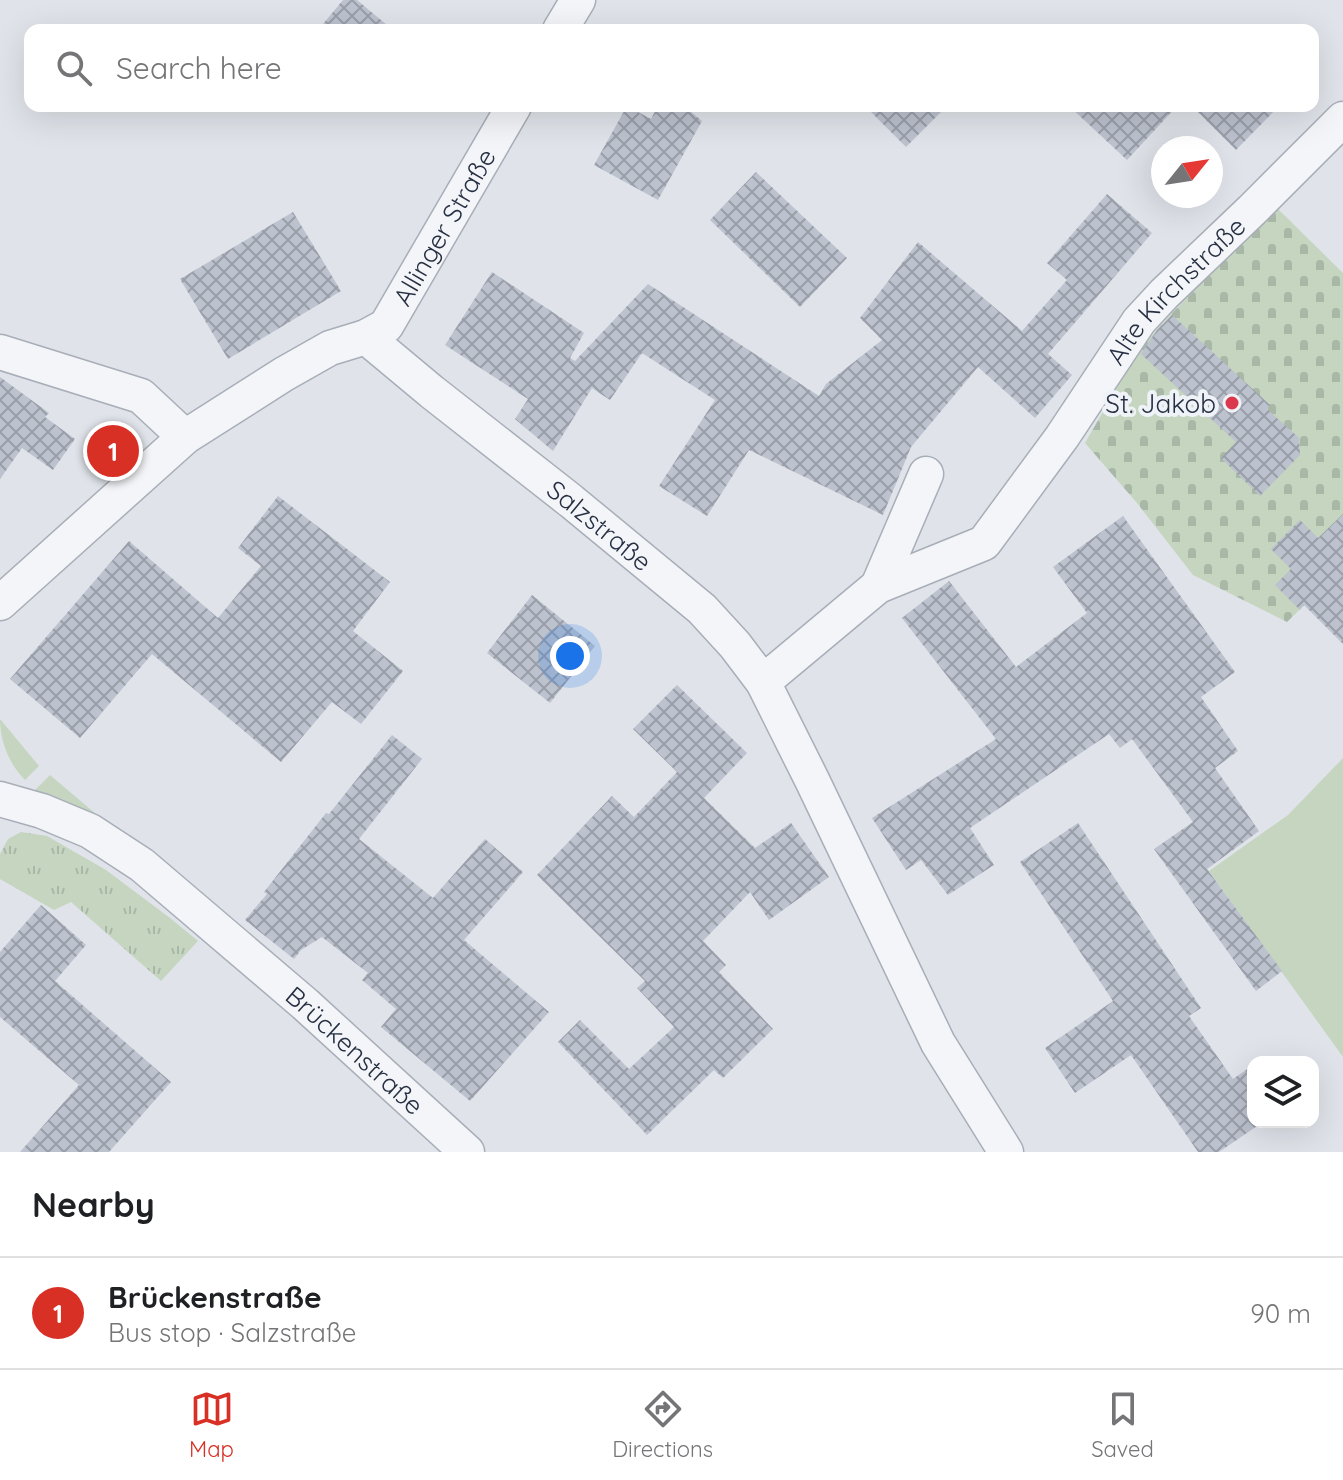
<!DOCTYPE html>
<html lang="en">
<head>
<meta charset="utf-8">
<style>
  body { margin:0; font-family:Quicksand,sans-serif; background:#f6f6f6; color:#202124 }
  .controls { position:absolute; right:24px; bottom:24px; display:grid; overflow:hidden; border-radius:16px; box-shadow:0 8px 32px #0002 }
  .controls button { width:72px; height:72px; display:grid; place-items:center; padding:0; border:0; border-bottom:2px solid #e0e0e0; background:#fff; color:#202124; font:40px sans-serif }
  .compass { position:absolute; left:1151px; top:136px; width:72px; height:72px; border-radius:50%; background:#fff; box-shadow:0 8px 32px #0002; rotate:60deg }
  .you { position:absolute; left:570px; top:656px; width:28px; height:28px; margin:-20px; border:6px solid #fff; border-radius:50%; background:#1a73e8; box-shadow:0 0 0 12px #1a73e833 }
  .badge { display:grid; place-items:center; width:52px; height:52px; border-radius:50%; background:#d93025; color:#fff; font-size:26px; font-weight:700 }
  .pin { position:absolute; translate:-50% -50%; border:4px solid #fff; box-shadow:0 2px 8px #0006 }
  .list { margin:0; padding:0; list-style:none }
  h2 { display:flex; justify-content:space-between; align-items:center; height:104px; margin:0; padding:0 32px; font-size:34px }
  h2 small { font-size:26px; font-weight:400; color:#757577 }
  .list li { display:grid; grid-template-columns:52px 1fr auto; gap:24px; align-items:center; box-sizing:border-box; height:112px; padding:0 32px; border-top:2px solid #e0e0e0 }
  .list b { display:block; font-size:30px; white-space:nowrap }
  .list p { margin:0; font-size:26px; white-space:nowrap; color:#757577 }
  .list em { font-size:26px; font-style:normal; color:#757577 }
  .icon { flex:none; width:44px; height:44px; fill:none; stroke:currentColor; stroke-width:2; stroke-linecap:round; stroke-linejoin:round }
  .map { position:relative; flex:none; width:1343px; height:1152px; overflow:hidden }
  .search { position:absolute; background:#fff; box-shadow:0 8px 32px #0002; left:24px; right:24px; top:24px; height:88px; display:flex; align-items:center; gap:20px; box-sizing:border-box; padding:0 28px; border-radius:16px; color:#757577; font-size:30px }
  .sheet { height:216px; background:#fff }
  nav { display:flex; justify-content:space-around; align-items:center; box-sizing:border-box; height:112px; border-top:2px solid #e0e0e0; background:#fff; font-size:22px; color:#757577 }
  nav a { display:grid; justify-items:center; gap:4px }
  nav .on { color:#d93025 }
  .map>svg:first-child { display:block }
  .green { fill:#c5d5c0 }
  .cemetery { fill:url(#cemetery-stones) }
  .park { fill:url(#park-tufts) }
  .building { fill:url(#building-cross-hatch) }
  .lines { fill:none; stroke-linecap:round; stroke-linejoin:round }
  .minor-casing { stroke:#a8aeb8; stroke-width:37 }
  .minor { stroke:#f3f5f8; stroke-width:34 }
  .poi-dot { fill:#dc384d; stroke:#eff3f7; stroke-width:3 }
  .labels { text-anchor:middle; dominant-baseline:central; stroke-width:8; stroke-linejoin:round; paint-order:stroke }
  .street-label { font-size:26px; fill:#273043; stroke:#eff3f7 }
  .poi-label { font-size:26px; fill:#273043; stroke:#eff3f7; text-anchor:end }
</style>
</head>
<body>
<div class="map">
<svg width="1343" height="1152" viewBox="0 0 1343 1152">
  <defs>
    <pattern id="cemetery-stones" width="16" height="16" patternUnits="userSpaceOnUse" patternTransform="scale(2)"><rect width="16" height="16" fill="#c5d5c0"/><path d="M2 7V4a2 2 0 0 1 4 0v3zM10 15v-3a2 2 0 0 1 4 0v3z" fill="#a9b7a6"/></pattern>
    <pattern id="park-tufts" width="24" height="20" patternUnits="userSpaceOnUse" patternTransform="scale(2)"><rect width="24" height="20" fill="#c5d5c0"/><path d="M3 7l-1-3M5 7V3M7 7l1-3M15 17l-1-3M17 17v-4M19 17l1-3" fill="none" stroke="#a9b7a6"/></pattern>
    <pattern id="building-cross-hatch" width="8" height="8" patternUnits="userSpaceOnUse" patternTransform="scale(2)"><rect width="8" height="8" fill="#bcc2ce"/><path d="M0 0l8 8M0 8l8-8" fill="none" stroke="#999ea9"/></pattern>
  </defs>
  <rect width="100%" height="100%" fill="#e0e4ea"/>
  <g class="green">
    <path d="M0 719 39 766 25 780C9 764 0 741 0 719Z"/>
    <polygon points="1343,758 1343,1057 1209,871 1288,815"/>
    <polygon points="50,775 116,831 70,805 34,791"/>
  </g>
  <polygon class="cemetery" points="1276,207 1343,273 1343,567 1287,622 1193,575 1137,503 1085,443 1138,351 1171,314"/>
  <polygon class="park" points="21,832 47,836 106,870 170,918 198,941 161,981 71,902 54,910 0,879 0,854 8,839"/>
  <g class="building">
    <polygon points="343,0 357,0 393,30 318,30"/>
    <polygon points="627,106 651,119 658,106 684,106 702,121 658,200 594,165"/>
    <polygon points="865,106 947,106 906,147"/>
    <polygon points="1069,106 1177,106 1127,160"/>
    <polygon points="1192,106 1279,106 1236,150"/>
    <polygon points="756,172 847,258 800,307 710,220"/>
    <polygon points="1107,194 1152,233 1048,354 1072,375 1035,418 978,367 911,447 883,515 749,450 707,516 659,486 715,400 642,353 610,400 592,388 553,451 515,419 528,399 445,345 492,272 584,333 570,358 575,361 648,284 819,396 826,384 882,340 860,318 918,242 1022,331 1067,280 1047,263"/>
    <polygon points="293,212 341,291 228,359 180,279"/>
    <polygon points="1172,315 1270,405 1267,409 1299,438 1300,455 1260,496 1221,458 1236,442 1141,354 1155,333"/>
    <polygon points="0,377 49,413 45,417 75,439 53,470 22,448 0,479"/>
    <polygon points="278,496 390,582 353,631 403,671 361,724 332,702 281,762 152,654 80,738 10,679 129,541 218,618 261,566 238,548"/>
    <polygon points="1343,514 1343,644 1304,605 1300,610 1275,585 1291,569 1271,549 1300,520 1318,538"/>
    <polygon points="1123,516 1235,672 1201,697 1238,751 1215,768 1259,831 1207,869 1282,971 1256,991 1154,849 1193,822 1132,739 1120,748 1109,734 970,828 994,865 948,895 921,860 906,870 872,818 996,739 902,618 949,581 1016,667 1087,613 1053,567"/>
    <polygon points="532,595 595,646 550,703 487,653"/>
    <polygon points="677,685 747,753 704,798 755,848 791,823 829,877 769,920 750,892 703,941 726,965 719,972 773,1029 723,1078 714,1070 647,1135 558,1042 580,1020 629,1069 674,1027 637,988 645,981 537,875 612,796 634,817 677,772 633,729"/>
    <polygon points="392,735 422,759 359,839 433,898 485,839 523,872 464,940 549,1012 470,1101 381,1027 396,1009 362,980 368,973 322,937 301,950 294,959 245,920 267,894 264,892 326,813 329,814"/>
    <polygon points="1078,823 1201,1008 1189,1016 1233,1079 1253,1065 1253,1122 1263,1122 1219,1152 1198,1152 1131,1055 1075,1093 1045,1048 1113,1001 1020,862"/>
    <polygon points="41,905 86,945 55,981 171,1082 109,1152 20,1152 79,1085 0,1017 0,952"/>
  </g>
  <g class="lines">
    <g class="minor-casing">
      <g id="minor">
        <polyline points="560,30 578,0"/>
        <path id="s1" d="M366 337 432 392 571 501 702 609 735 645 763 682 812 780 938 1043 1006 1152"/>
        <polyline points="0,352 141,396 185,437"/>
        <polyline points="878,586 926,474"/>
        <path id="s2" d="M0 603 185 437 284 374 330 348 366 337 386 326 514 106"/>
        <path id="s3" d="M763 682 878 586 984 543 1062 437 1139 321 1164 294 1252 210 1343 119"/>
        <path id="s4" d="M0 799 42 811 90 831 142 865 305 1004 467 1152"/>
      </g>
    </g>
    <use href="#minor" class="minor"/>
  </g>
  <circle class="poi-dot" cx="1232" cy="403" r="8"/>
  <g class="labels">
    <g class="street-label">
      <text stroke="none"><textPath href="#s2" startOffset="594">Allinger Straße</textPath></text>
      <text stroke="none"><textPath href="#s3" startOffset="582">Alte Kirchstraße</textPath></text>
      <text stroke="none"><textPath href="#s1" startOffset="300">Salzstraße</textPath></text>
      <text stroke="none"><textPath href="#s4" startOffset="440">Brückenstraße</textPath></text>
    </g>
    <g class="poi-label">
      <text x="1216" y="403">St. Jakob</text>
    </g>
  </g>
</svg>
<div class="controls">
<button><svg class="icon" aria-label="layers" viewBox="0 0 24 24"><path d="M12 4l9 5-9 5-9-5zM3 14l9 5 9-5"/></svg></button>
</div>
<svg class="compass" viewBox="-18 -18 36 36"><path d="M0-13l5 13h-10z" fill="#e53935"/><path d="M0 13l5-13h-10z" fill="#757577"/></svg>
<div class="you"></div>
<div class="pin badge" style="left:113px;top:451px">1</div>
<div class="search"><svg class="icon" aria-label="search" viewBox="0 0 24 24"><circle cx="10" cy="10" r="6"/><path d="M15 15l6 6"/></svg>Search here</div>
</div>
<section class="sheet">
<h2>Nearby<small></small></h2>
<ul class="list">
<li><span class="badge">1</span><div><b>Brückenstraße</b><p>Bus stop · Salzstraße</p></div><em>90 m</em></li>
</ul>
</section>
<nav>
<a class="on"><svg class="icon" aria-label="map" viewBox="0 0 24 24"><path d="M3 6l6-2 6 2 6-2v14l-6 2-6-2-6 2zM9 4v14M15 6v14"/></svg>Map</a>
<a><svg class="icon" aria-label="directions" viewBox="0 0 24 24"><path d="M12 3l9 9-9 9-9-9zM9 14v-3h6M13 9l2 2-2 2"/></svg>Directions</a>
<a><svg class="icon" aria-label="saved" viewBox="0 0 24 24"><path d="M7 4h10v16l-5-4-5 4z"/></svg>Saved</a>
</nav>
</body>
</html>
